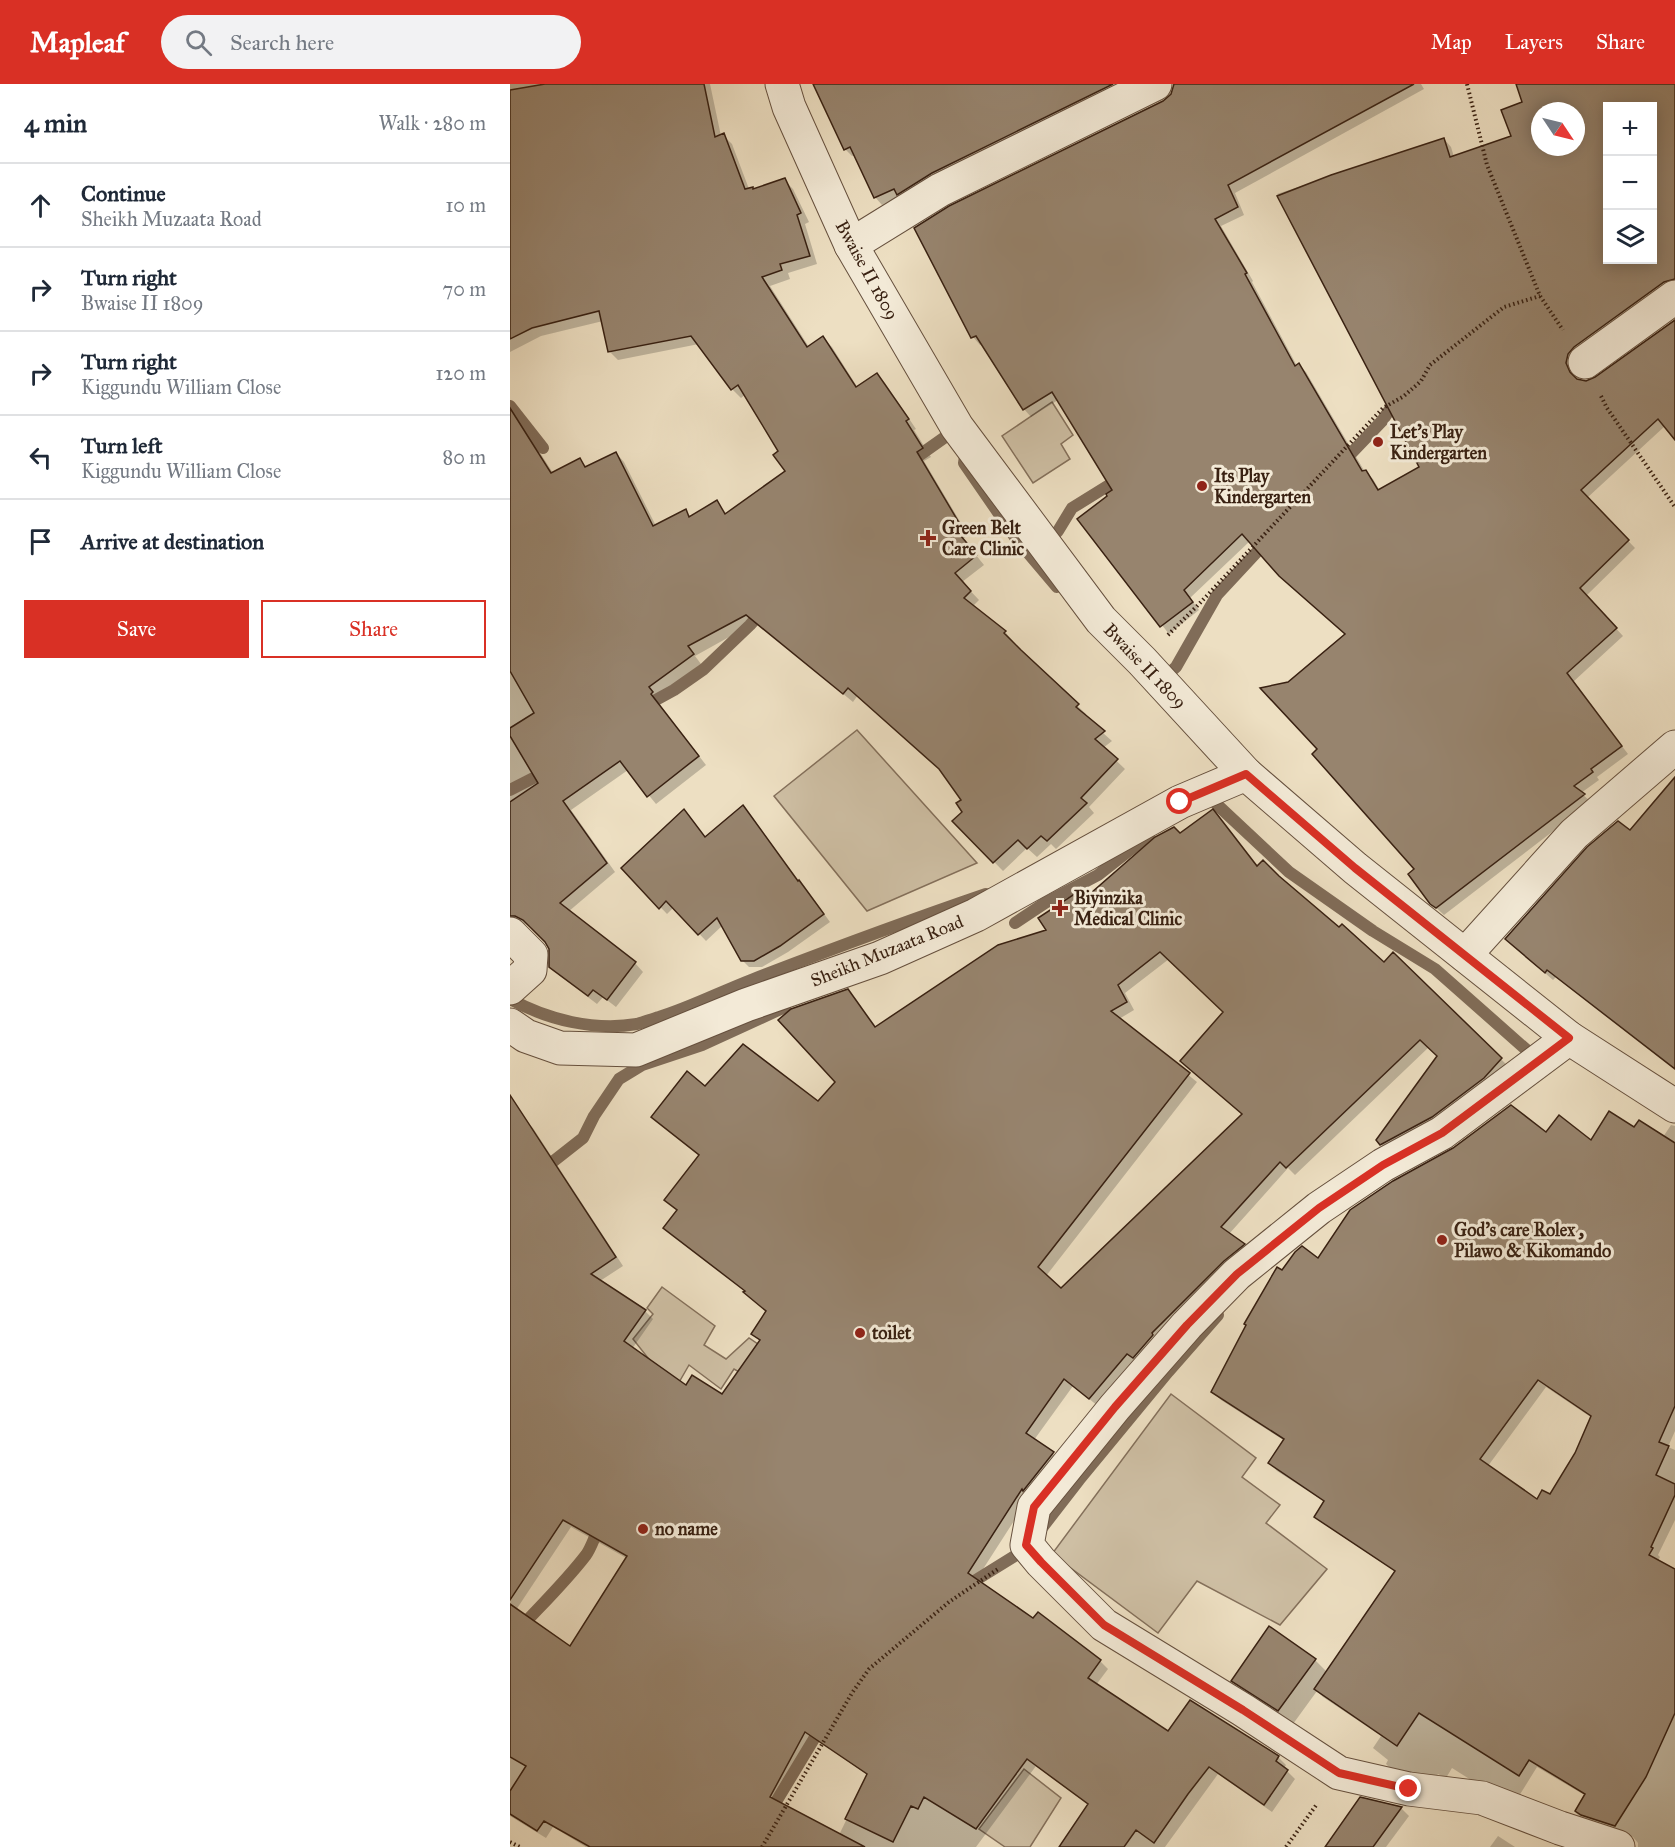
<!DOCTYPE html>
<html lang="en">
<head>
<meta charset="utf-8">
<style>
  body { margin:0; font-family:"IM FELL Great Primer",serif; background:#f2f2f3; color:#1f2937 }
  .controls { position:absolute; right:18px; top:18px; display:grid; overflow:hidden; border-radius:0px; box-shadow:0 3px 15px #0003 }
  .controls button { width:54px; height:54px; display:grid; place-items:center; padding:0; border:0; border-bottom:2px solid #e0e1e3; background:#fff; color:#1f2937; font:30px sans-serif }
  .compass { position:absolute; left:1021px; top:18px; width:54px; height:54px; border-radius:50%; background:#fff; box-shadow:0 3px 15px #0003; rotate:125deg }
  .stop { position:absolute; width:18px; height:18px; margin:-14px; border:4px solid #d93025; border-radius:50%; background:#fff }
  .stop.end { background:#d93025; border-color:#fff; box-shadow:0 2px 6px #0008 }
  .list { margin:0; padding:0; list-style:none }
  h2 { display:flex; justify-content:space-between; align-items:center; height:78px; margin:0; padding:0 24px; font-size:26px }
  h2 small { font-size:20px; font-weight:400; color:#747a83 }
  .list li { display:grid; grid-template-columns:39px 1fr auto; gap:18px; align-items:center; box-sizing:border-box; height:84px; padding:0 24px; border-top:2px solid #e0e1e3 }
  .list b { display:block; font-size:22px; white-space:nowrap }
  .list p { margin:0; font-size:20px; white-space:nowrap; color:#747a83 }
  .list em { font-size:20px; font-style:normal; color:#747a83 }
  .actions { display:flex; gap:12px; padding:18px 24px }
  .actions a { flex:1; padding:14px 0; border:2px solid #d93025; border-radius:0px; text-align:center; font-size:21px; color:#d93025 }
  .actions .main { background:#d93025; color:#fff }
  .icon { flex:none; width:33px; height:33px; fill:none; stroke:currentColor; stroke-width:2; stroke-linecap:round; stroke-linejoin:round }
  .map { position:relative; flex:none; width:1165px; height:1763px; overflow:hidden }
  header { display:flex; align-items:center; gap:36px; box-sizing:border-box; height:84px; padding:0 30px; background:#d93025; color:#fff }
  header strong { font-size:28px }
  nav { display:flex; gap:33px; margin-inline-start:auto; font-size:21px }
  .search { width:420px; height:54px; background:#f2f2f3; display:flex; align-items:center; gap:15px; box-sizing:border-box; padding:0 21px; border-radius:33px; color:#747a83; font-size:22px }
  main { display:flex }
  aside { flex:1; background:#fff }
  .map>svg:first-child { display:block }
  .green { fill:#cebfa4; stroke:#84705b; stroke-width:1.5 }
  .shadow { fill:#0003; fill-rule:evenodd }
  .lines { fill:none; stroke-linecap:round; stroke-linejoin:round }
  .stream { stroke:#806c58; stroke-width:12 }
  .building { fill:#97846e; stroke:#392112; stroke-width:1.5; fill-rule:evenodd }
  .minor-casing { stroke:#66503e; stroke-width:35 }
  .path { stroke:#392112; stroke-width:4; stroke-dasharray:1.5 3; stroke-linecap:butt }
  .minor { stroke:#f3ead7; stroke-width:33 }
  .route { stroke:#d93025; stroke-width:8 }
  .poi-dot { fill:#8f2418; stroke:#f3ead7; stroke-width:2 }
  .labels { text-anchor:middle; dominant-baseline:central; stroke-width:6; stroke-linejoin:round; paint-order:stroke }
  .street-label { font-size:18px; fill:#392112; stroke:#f3ead7 }
  .poi-label { font-size:18px; font-weight:bold; fill:#392112; stroke:#f3ead7; text-anchor:start }
</style>
</head>
<body>
<header>
<strong>Mapleaf</strong>
<div class="search"><svg class="icon" aria-label="search" viewBox="0 0 24 24"><circle cx="10" cy="10" r="6"/><path d="M15 15l6 6"/></svg>Search here</div>
<nav><a>Map</a><a>Layers</a><a>Share</a></nav>
</header>
<main>
<aside>
<h2>4 min<small>Walk · 280 m</small></h2>
<ul class="list">
<li><svg class="icon" aria-label="ahead" viewBox="0 0 24 24"><path d="M12 20V5M6 11l6-6 6 6"/></svg><div><b>Continue</b><p>Sheikh Muzaata Road</p></div><em>10 m</em></li>
<li><svg class="icon" aria-label="right" viewBox="0 0 24 24"><path d="M7 20v-9h11M14 6l5 5-5 5"/></svg><div><b>Turn right</b><p>Bwaise II 1809</p></div><em>70 m</em></li>
<li><svg class="icon" aria-label="right" viewBox="0 0 24 24"><path d="M7 20v-9h11M14 6l5 5-5 5"/></svg><div><b>Turn right</b><p>Kiggundu William Close</p></div><em>120 m</em></li>
<li><svg class="icon" aria-label="left" viewBox="0 0 24 24"><path d="M17 20v-9H6M10 6l-5 5 5 5"/></svg><div><b>Turn left</b><p>Kiggundu William Close</p></div><em>80 m</em></li>
<li><svg class="icon" aria-label="arrive" viewBox="0 0 24 24"><path d="M6 21V4h12l-3 4 3 4H6"/></svg><div><b>Arrive at destination</b></div></li>
</ul>
<div class="actions"><a class="main">Save</a><a>Share</a></div>
</aside>
<div class="map">
<svg width="1165" height="1763" viewBox="0 0 1165 1763">
  <rect width="100%" height="100%" fill="#eddfc2"/>
  <filter id="stains"><feTurbulence type="fractalNoise" baseFrequency=".00333" numOctaves="4"/><feColorMatrix values="0 0 0 0 .2 0 0 0 0 .09 0 0 0 0 .02 0 0 0 .5 -.17"/></filter>
  <radialGradient id="worn" r=".72"><stop offset=".6" stop-color="#630" stop-opacity="0"/><stop offset="1" stop-color="#630" stop-opacity=".3"/></radialGradient>
  <g class="green">
    <polygon points="542,318 563,351 551,360 560,375 523,399 492,352"/>
    <polygon points="347,646 467,779 357,827 264,712"/>
    <polygon points="152,1203 205,1242 194,1261 216,1275 239,1254 273,1277 265,1308 224,1285 211,1305 179,1281 164,1307 123,1255 143,1230 137,1224"/>
    <polygon points="661,1310 746,1374 732,1393 770,1421 756,1439 817,1485 770,1541 687,1497 648,1549 542,1470"/>
    <polygon points="514,1685 551,1714 520,1763 495,1763 469,1745"/>
  </g>
  <g class="shadow">
    <polygon points="0,0 200,0 211,52 213,51 222,60 239,105 244,106 274,96 283,105 299,138 295,140 307,180 278,189 280,195 260,202 299,263 313,254 322,263 348,304 367,291 375,299 406,345 404,346 421,373 414,377 458,451 453,455 474,481 452,498 469,516 462,523 491,556 496,549 503,557 502,559 513,570 576,630 574,632 602,657 593,664 615,685 579,723 584,729 546,765 541,760 527,773 517,764 493,787 444,737 454,729 453,716 432,687 348,611 343,618 246,538 185,572 191,580 146,613 151,617 148,619 196,681 146,720 118,686 61,726 105,788 58,828 125,879 133,888 106,923 93,913 87,920 50,892 40,883 40,864 36,857 23,845 15,840 4,840 0,843 0,322 43,389 70,376 78,384 106,369 114,378 146,442 175,427 181,433 207,418 217,430 277,388 270,367 236,310 231,314 222,305 189,260 108,276 99,267 93,237 31,252 0,268"/>
    <polygon points="305,0 624,0 372,121 365,113 346,71 342,72 335,65"/>
    <path d="M665 0H911L914 5 725 109 734 131 711 142 743 197 742 198 787 282 789 281 796 288 855 388 863 395 870 407 911 384 767 110 934 55 941 63 944 73 1003 53 1014 18V0H1165V203L1063 288 1066 296 1076 298 1087 295 1165 238V354L1155 342 1077 414 1125 464 1076 512 1113 552 1063 598 1118 670 1087 693 1089 696 1071 709 1081 718 934 831 921 819 906 785 809 665 778 599 837 551 740 457 680 514 689 526 659 550 569 435 604 406 548 316 521 333 514 325 473 259 470 261 463 253 654 18 661 12ZM1098 22H1142V176H1098ZM1030 27H1066V63H1030Z"/>
    <polygon points="1165,695 1165,984 1046,893 1043,896 1004,862 1121,748"/>
    <polygon points="233,723 240,730 289,798 296,805 320,838 278,868 252,883 239,883 232,876 213,841 196,857 164,823 157,830 113,784 174,727 196,754"/>
    <path d="M710 734 748 783 770 795 874 880 883 870 999 983 879 1068 871 1060 929 972 919 963 785 1091 778 1084 719 1150 741 1168 588 1322 563 1302 524 1356 543 1370 551 1377 520 1412 466 1496 524 1536 590 1577 598 1585 586 1601 659 1649 768 1673 776 1681 774 1684 785 1695 762 1728 708 1690 655 1763H551L579 1721 526 1682 466 1763H76L43 1743 36 1754 0 1732V1054L15 1036 23 1044 113 1182 90 1197 135 1227 143 1235 122 1265 177 1303 212 1312 251 1258 243 1250 257 1228 236 1208 163 1151 168 1127 156 1116 190 1072 196 1004 308 1019 327 998 338 907 346 915 367 944 539 847 569 809 575 816 670 751ZM659 875 715 928 733 1031 551 1206 536 1192 687 998 609 935 624 926 615 909ZM61 1443 118 1475 61 1564 6 1526ZM304 1654 358 1691 329 1751 269 1719Z"/>
    <path d="M1161 1041 1165 1042V1347L1158 1363 1165 1366V1436L1148 1471 1150 1473 1148 1477 1165 1487V1763H1128V1759L1123 1753 1073 1736 1065 1728 1076 1712 1027 1683 1009 1712 969 1701 942 1684 936 1694 928 1690 925 1695 883 1687 876 1680 878 1676 863 1664 871 1652 813 1613 807 1607 783 1640 737 1611 723 1596 805 1576 817 1588 886 1488 814 1440 806 1432 815 1418 767 1387 760 1379 775 1357 711 1316 703 1308 772 1188 808 1176 1037 1050 1082 1058 1125 1046 1153 1053ZM1036 1303 1082 1334 1066 1370 1040 1412 1028 1417 978 1382Z"/>
    <polygon points="891,1724 899,1732 876,1763 817,1763"/>
    <polygon points="988,1752 1005,1763 980,1763"/>
  </g>
  <g class="lines">
    <g class="stream">
      <polyline points="0,322 33,364"/>
      <polyline points="455,372 454,379 507,456 547,503"/>
      <polyline points="397,380 438,351"/>
      <polyline points="830,381 872,337 887,315"/>
      <polyline points="536,459 548,447 562,424 612,393"/>
      <polyline points="651,596 666,583 707,511 758,456"/>
      <polyline points="133,623 164,606 194,585 240,541 254,525"/>
      <polyline points="0,706 37,687"/>
      <polyline points="695,718 701,715 779,788 863,847 925,885 1028,976"/>
      <polyline points="505,839 535,819 588,791 639,751"/>
      <path d="M0 915C38 936 84 947 127 940 134 938 142 935 149 933 181 923 210 908 241 896 319 866 397 837 476 810"/>
      <polyline points="31,1087 73,1054 84,1032 109,995 132,981 192,961 275,923"/>
      <polyline points="528,1449 569,1396 658,1288 708,1231"/>
      <polyline points="453,1504 511,1468"/>
      <path d="M0 1555C25 1527 53 1501 76 1471 81 1464 84 1454 88 1446"/>
      <polyline points="258,1731 313,1640"/>
    </g>
  </g>
  <g class="building">
    <polygon points="35,0 194,0 205,53 214,49 235,105 243,103 243,105 275,94 291,129 287,131 300,172 270,180 272,186 252,193 297,263 313,252 346,303 367,289 399,335 396,337 413,364 407,368 451,442 445,445 467,471 445,489 461,507 454,514 496,547 494,549 511,566 569,620 566,623 595,647 585,655 608,675 571,714 577,719 537,757 531,752 517,765 508,756 483,779 442,737 452,728 446,719 451,716 429,685 338,604 333,610 236,531 178,562 184,570 139,603 143,608 141,610 189,672 137,713 110,677 53,717 97,779 50,819 126,878 97,916 83,906 78,912 39,883 39,865 35,858 13,836 5,832 0,832 0,718 28,699 0,652 0,644 24,629 0,587 0,324 41,389 70,374 75,383 106,368 143,442 176,425 179,433 207,416 215,430 275,387 263,371 268,367 228,301 221,306 181,252 98,268 89,227 22,244 0,255 0,6"/>
    <polygon points="303,0 603,0 422,89 387,111 384,105 364,114 340,63 334,66"/>
    <path d="M664 0H904L718 101 728 123 705 135 737 189 735 190 785 282 789 279 852 387 856 386 868 406 909 383 767 112 821 91 934 54 940 73 1001 52 991 26 1012 18 1006 0H1165V195L1154 198 1064 263 1058 270 1056 279 1060 288 1067 295 1076 297 1085 293 1165 236V356L1148 335 1071 406 1119 456 1070 504 1107 544 1057 589 1112 662 1081 685 1083 688 1064 702 1075 710 926 824 920 820 898 790 904 785 802 670 807 665 750 604 778 598 835 550 769 492 732 450 674 506 683 518 650 543 567 435 597 412 596 410 602 406 542 308 513 326 466 252 461 254 404 144 439 122 653 17 661 10ZM1098 22H1143V176H1098ZM1030 27H1066V63H1030Z"/>
    <polygon points="1165,693 1165,985 1037,886 1035,889 995,855 1077,763 1108,737 1120,746"/>
    <polygon points="233,721 288,797 289,796 314,830 270,862 244,877 231,877 207,834 188,851 156,817 149,825 111,784 174,725 195,753"/>
    <path d="M703 725 747 782 753 776 769 792 829 843 832 840 874 878 883 868 992 974 974 994 922 1033 870 1061 866 1056 927 972 910 956 776 1084 770 1078 711 1143 735 1160 714 1177 642 1249 643 1251 623 1274 617 1270 579 1315 554 1295 516 1349 544 1368 513 1407 512 1405 458 1489 523 1534 528 1528 591 1576 578 1594 658 1647 680 1616 769 1672 766 1677 778 1686 754 1721 699 1683 678 1710 644 1759 626 1746 614 1763H549L578 1720 517 1675 466 1745 414 1713 408 1725 401 1722 383 1758 335 1735 357 1690 295 1648 260 1713 355 1763H80L34 1737 27 1747 0 1730V1707L16 1682 0 1673V1520L60 1562 117 1472 53 1436 0 1516V1011L106 1173 81 1190 136 1226 114 1257 176 1301 182 1291 212 1310 250 1256 241 1250 256 1227 233 1208 235 1207 153 1144 167 1126 154 1116 189 1071 141 1033 177 987 195 1002 233 960 308 1017 325 998 268 936 281 925 338 905 365 943 488 861 536 846 528 834 569 807 574 815 645 753 664 743 670 749ZM650 868 713 928 670 977 732 1030 551 1204 528 1183 680 989 601 927 617 918 608 901Z"/>
    <path d="M1001 1021 1036 1048 1049 1031 1081 1056 1099 1027 1124 1043 1129 1036 1165 1059V1322L1149 1358 1159 1362 1146 1391 1165 1400V1411L1141 1463 1143 1464 1139 1471 1165 1485V1629L1136 1693 1105 1742 1071 1731 1065 1727 1075 1710 1019 1676 1009 1692 909 1629 887 1662 804 1605 885 1487 804 1433 814 1417 758 1379 774 1355 701 1308 736 1241 734 1240 767 1183 772 1186 785 1168 792 1162 808 1174 840 1126 883 1097 943 1064ZM1028 1296 1081 1332 1065 1369 1040 1410 1032 1406 1027 1415 970 1375Z"/>
    <polygon points="759,1542 806,1575 768,1627 721,1597"/>
    <polygon points="850,1713 892,1723 863,1763 815,1763"/>
  </g>
  <g class="lines">
    <g class="minor-casing">
      <g id="minor">
        <polyline points="272,0 279,23 341,161 447,343 591,536 632,577 736,690 845,784 1059,954 1165,1022"/>
        <polyline points="341,161 430,106 645,0"/>
        <polyline points="1075,278 1165,213"/>
        <polyline points="0,850 21,871 20,886 0,904"/>
        <polyline points="955,871 1064,750 1165,663"/>
        <polyline points="0,941 16,952 50,964 126,966 236,921 370,874 466,831 670,718 736,690"/>
        <polyline points="1059,954 932,1049 873,1081 809,1124 727,1190 677,1241 605,1323 524,1423 517,1461 531,1478 594,1541 733,1626 829,1689 899,1705 972,1714 1050,1744 1108,1763"/>
      </g>
    </g>
    <g class="path">
      <polyline points="957,0 977,81 1030,212 1053,246"/>
      <polyline points="1091,312 1097,324 1165,423"/>
      <polyline points="658,551 690,519 873,324 894,312 911,297 920,281 994,223 1030,212"/>
      <polyline points="0,1758 10,1763"/>
      <polyline points="252,1763 342,1609 359,1585 439,1518 488,1485"/>
      <polyline points="776,1763 807,1720"/>
    </g>
    <use href="#minor" class="minor"/>
  </g>
  <g class="lines">
    <polyline class="route" points="670,718 736,690 845,784 1059,954 932,1049 873,1081 809,1124 727,1190 677,1241 605,1323 524,1423 516,1461 531,1478 594,1541 733,1626 829,1689 899,1705"/>
  </g>
  <g class="poi-dot">
    <circle cx="868" cy="358" r="6"/>
    <circle cx="692" cy="402" r="6"/>
    <path d="M415 445h6v6h6v6h-6v6h-6v-6h-6v-6h6z"/>
    <path d="M547 815h6v6h6v6h-6v6h-6v-6h-6v-6h6z"/>
    <circle cx="932" cy="1156" r="6"/>
    <circle cx="350" cy="1249" r="6"/>
    <circle cx="133" cy="1445" r="6"/>
  </g>
  <g class="labels">
    <g class="street-label">
      <text transform="translate(357 186) rotate(61)">Bwaise II 1809</text>
      <text transform="translate(635 582) rotate(46)">Bwaise II 1809</text>
      <text transform="translate(377 867) rotate(-22)">Sheikh Muzaata Road</text>
    </g>
    <g class="poi-label">
      <text x="880" y="348">Let's Play<tspan x="880" dy="21">Kindergarten</tspan></text>
      <text x="704" y="392">Its Play<tspan x="704" dy="21">Kindergarten</tspan></text>
      <text x="432" y="444">Green Belt<tspan x="432" dy="21">Care Clinic</tspan></text>
      <text x="564" y="814">Biyinzika<tspan x="564" dy="21">Medical Clinic</tspan></text>
      <text x="944" y="1146">God's care Rolex ,<tspan x="944" dy="21">Pilawo &amp; Kikomando</tspan></text>
      <text x="362" y="1249">toilet</text>
      <text x="145" y="1445">no name</text>
    </g>
  </g>
  <rect width="100%" height="100%" filter="url(#stains)"/>
  <rect width="100%" height="100%" fill="url(#worn)"/>
</svg>
<div class="controls">
<button>+</button>
<button>−</button>
<button><svg class="icon" aria-label="layers" viewBox="0 0 24 24"><path d="M12 4l9 5-9 5-9-5zM3 14l9 5 9-5"/></svg></button>
</div>
<svg class="compass" viewBox="-18 -18 36 36"><path d="M0-13l5 13h-10z" fill="#e53935"/><path d="M0 13l5-13h-10z" fill="#747a83"/></svg>
<div class="stop" style="left:670px;top:718px"></div>
<div class="stop end" style="left:899px;top:1705px"></div>
</div>
</main>
</body>
</html>
